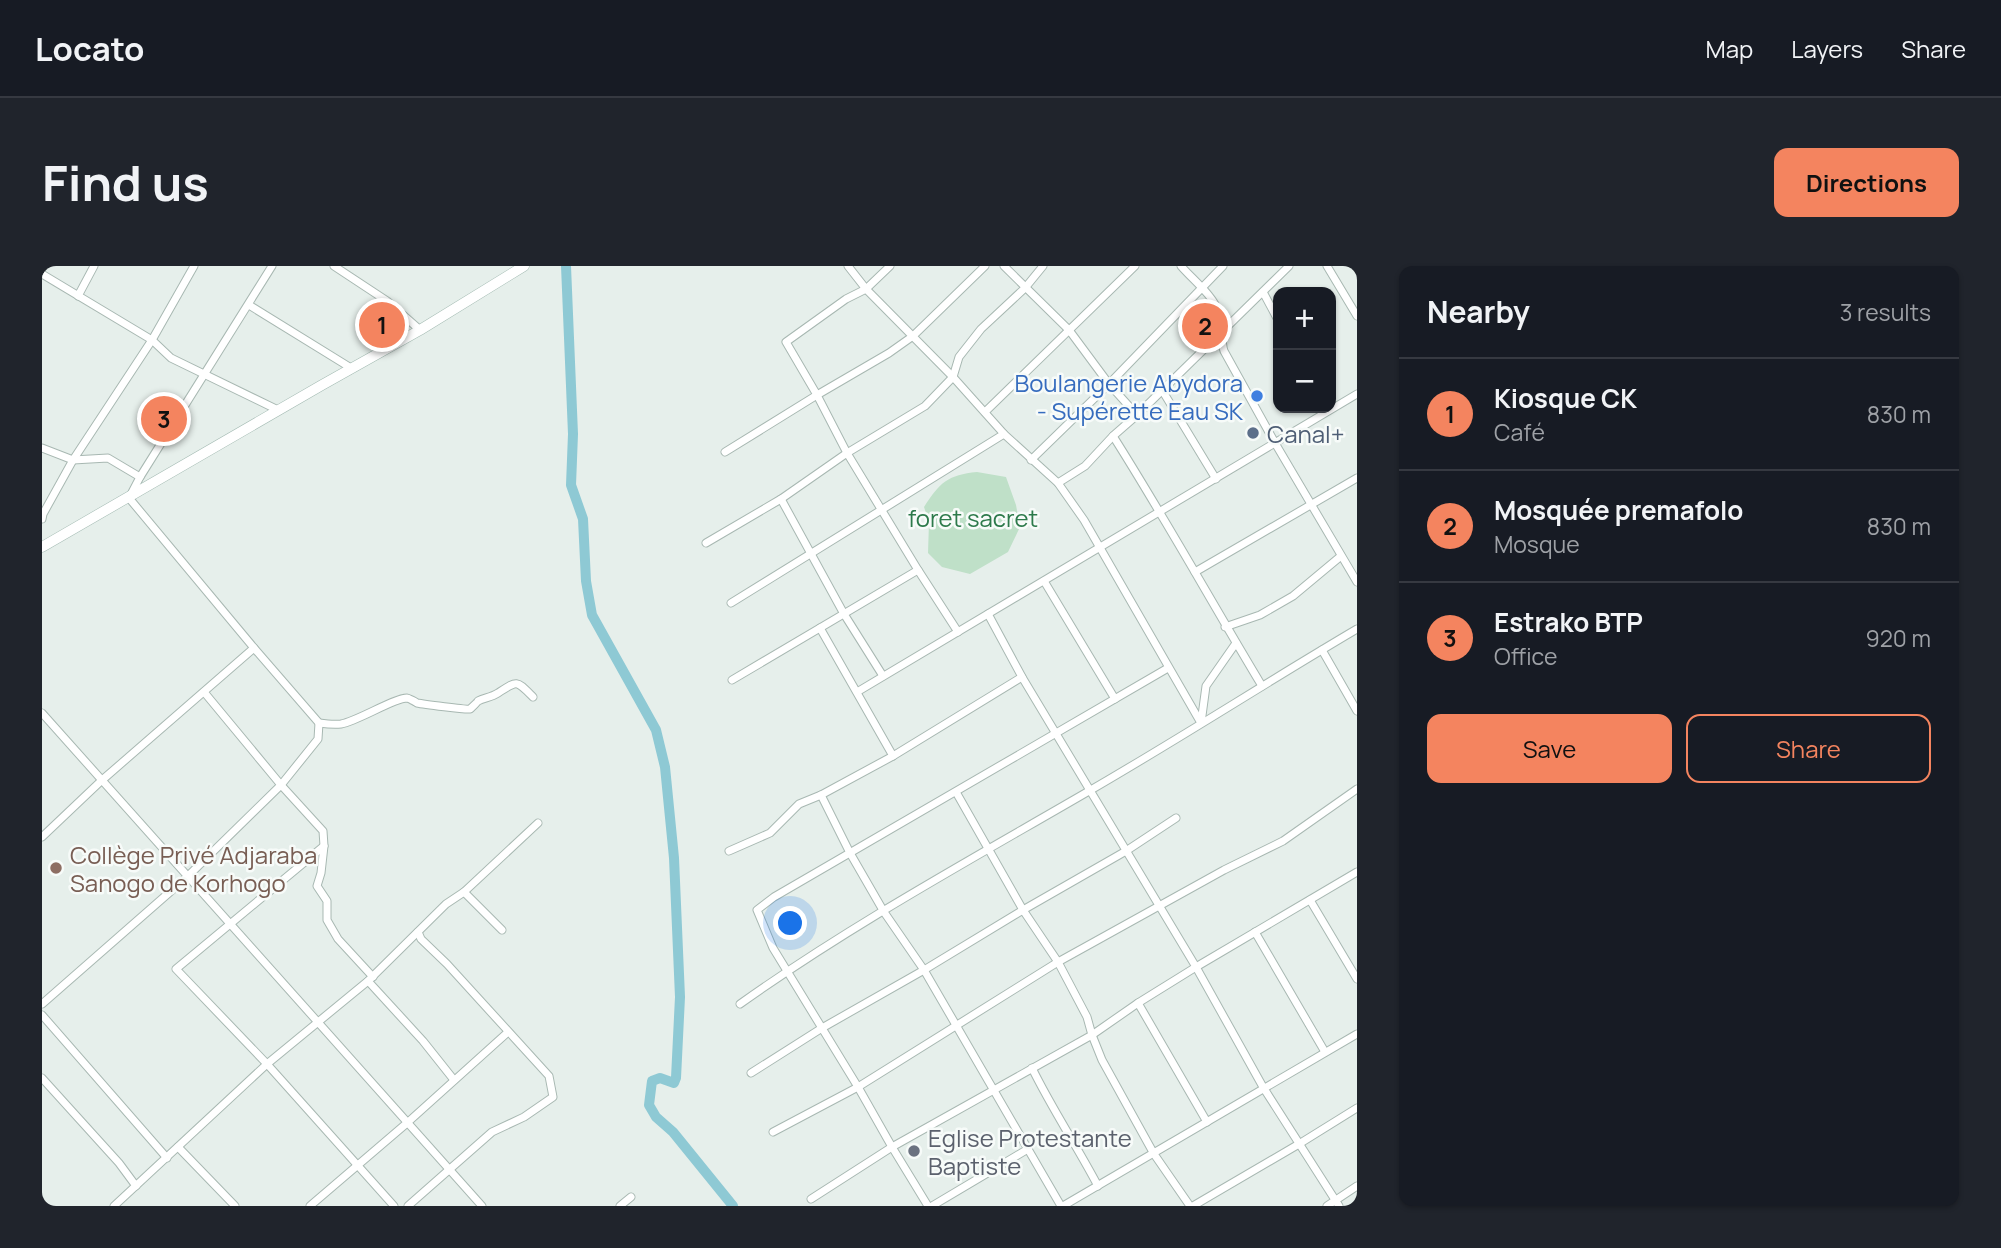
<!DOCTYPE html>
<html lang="en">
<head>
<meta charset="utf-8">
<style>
  body { margin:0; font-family:Manrope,sans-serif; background:#20242c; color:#f1f3f6 }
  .controls { position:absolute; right:21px; top:21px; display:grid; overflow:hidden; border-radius:14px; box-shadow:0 2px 5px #0004 }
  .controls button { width:63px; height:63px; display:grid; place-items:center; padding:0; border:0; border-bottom:2px solid #363941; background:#171b24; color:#f1f3f6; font:35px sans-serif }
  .you { position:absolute; left:749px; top:658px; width:24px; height:24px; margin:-18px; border:5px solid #fff; border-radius:50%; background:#1a73e8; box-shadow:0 0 0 10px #1a73e833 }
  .badge { display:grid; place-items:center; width:46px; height:46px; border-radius:50%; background:#f4845f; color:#111; font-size:23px; font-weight:700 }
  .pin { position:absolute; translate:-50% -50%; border:4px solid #fff; box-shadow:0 2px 7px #0006 }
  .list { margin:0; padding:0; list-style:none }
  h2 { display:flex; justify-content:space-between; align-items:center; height:91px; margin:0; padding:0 28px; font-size:30px }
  h2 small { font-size:23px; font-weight:400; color:#9ea1a6 }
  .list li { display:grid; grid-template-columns:46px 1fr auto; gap:21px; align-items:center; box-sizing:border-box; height:112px; padding:0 28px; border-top:2px solid #363941 }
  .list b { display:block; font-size:26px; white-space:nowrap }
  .list p { margin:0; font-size:23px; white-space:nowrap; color:#9ea1a6 }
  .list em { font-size:23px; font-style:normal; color:#9ea1a6 }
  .actions { display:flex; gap:14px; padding:21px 28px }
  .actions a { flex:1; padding:16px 0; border:2px solid #f4845f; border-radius:14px; text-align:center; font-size:24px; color:#f4845f }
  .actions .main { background:#f4845f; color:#111 }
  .map { position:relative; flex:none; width:1315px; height:940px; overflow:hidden; border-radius:14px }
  header { display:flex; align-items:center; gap:42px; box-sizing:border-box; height:98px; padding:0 35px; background:#171b24; border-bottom:2px solid #363941 }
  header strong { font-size:33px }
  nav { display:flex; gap:38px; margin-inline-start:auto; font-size:24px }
  .intro { display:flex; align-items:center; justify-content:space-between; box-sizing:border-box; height:168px; padding:0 42px }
  h1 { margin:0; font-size:49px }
  .button { padding:18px 32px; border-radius:14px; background:#f4845f; color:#111; font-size:24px; font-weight:700 }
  main { display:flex; gap:42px; padding:0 42px }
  aside { flex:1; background:#171b24; border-radius:14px; box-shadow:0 2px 5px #0004 }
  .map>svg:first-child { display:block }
  .green { fill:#bfe0c8 }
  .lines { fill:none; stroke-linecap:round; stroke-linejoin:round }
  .river { stroke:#8ec9d4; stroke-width:10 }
  .minor-casing { stroke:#a8b8b2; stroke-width:9 }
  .secondary-casing { stroke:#a4bbb3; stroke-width:11 }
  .minor { stroke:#fff; stroke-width:7 }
  .secondary { stroke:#fff; stroke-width:10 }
  .shop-dot { fill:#3f7fe0; stroke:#f7fbf9; stroke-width:2.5 }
  .service-dot { fill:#5c6f8a; stroke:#f7fbf9; stroke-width:2.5 }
  .education-dot { fill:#8d6e63; stroke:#f7fbf9; stroke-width:2.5 }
  .worship-dot { fill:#6b7280; stroke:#f7fbf9; stroke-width:2.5 }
  .labels { text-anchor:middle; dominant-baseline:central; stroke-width:5; stroke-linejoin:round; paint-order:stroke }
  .shop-label { font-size:24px; fill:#366cbe; stroke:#f7fbf9; text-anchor:end }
  .service-label { font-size:24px; fill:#4e5e75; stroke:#f7fbf9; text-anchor:start }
  .park-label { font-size:24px; fill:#2d7a4b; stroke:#f7fbf9 }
  .education-label { font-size:24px; fill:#785e54; stroke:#f7fbf9; text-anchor:start }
  .worship-label { font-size:24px; fill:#5b616d; stroke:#f7fbf9; text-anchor:start }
</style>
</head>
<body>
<header>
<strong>Locato</strong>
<nav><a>Map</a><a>Layers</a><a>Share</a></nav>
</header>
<div class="intro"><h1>Find us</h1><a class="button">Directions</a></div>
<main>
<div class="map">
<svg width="1315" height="940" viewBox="0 0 1315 940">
  <rect width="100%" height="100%" fill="#e6efeb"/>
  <path class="green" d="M935 206 964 211 974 239 978 261 966 286 928 308 900 301 886 287 887 256 882 241C898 216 906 209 935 206Z"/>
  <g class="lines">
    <polyline class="river" points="524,0 531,168 529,219 541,253 544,315 550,349 614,464 623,501 632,592 638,731 634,812 632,817 618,812 610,815 607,839 614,851 631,866 691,940"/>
    <g class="minor-casing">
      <g id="minor">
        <polyline points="292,0 345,35 378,64"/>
        <polyline points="806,0 824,23 911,111 962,168 1016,217 1042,254 1159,457"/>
        <polyline points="848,0 824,23 804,33 744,76 775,129 805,187 876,304 916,366"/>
        <polyline points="962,0 1027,64 1067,118 1095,149"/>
        <path d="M1139 0C1151 14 1171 29 1177 47 1182 59 1178 73 1182 85L1233 177 1315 316"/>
        <polyline points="1285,0 1315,50"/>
        <polyline points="0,8 110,74 129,92 236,144"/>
        <polyline points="1221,26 1236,54"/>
        <polyline points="36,30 52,0"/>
        <polyline points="207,39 309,102"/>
        <polyline points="1120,124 1174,213"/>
        <polyline points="943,146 1093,0"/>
        <path d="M1071 170C1123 252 1170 337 1220 420"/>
        <polyline points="0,182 31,194 66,192 98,211"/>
        <polyline points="683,186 775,129 847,87 871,70 943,0"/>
        <polyline points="989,194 1067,118 1181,0"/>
        <polyline points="1016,217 1043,200 1071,170 1095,149 1247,0"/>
        <polyline points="739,233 802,348 841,410"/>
        <polyline points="0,253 1,248 31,194 110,74 152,0"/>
        <polyline points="664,277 739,233 805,187 883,140 911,111 917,91 939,63 983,22 1001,0"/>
        <polyline points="1153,306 1315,212"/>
        <polyline points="1002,315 1073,433"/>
        <polyline points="689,337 962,168"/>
        <polyline points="946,348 980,411 1154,701 1221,821 1297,940"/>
        <polyline points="1183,361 1218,349 1251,330 1299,290"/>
        <polyline points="778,362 851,490"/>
        <polyline points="1280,384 1315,445"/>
        <polyline points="690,414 876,304"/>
        <polyline points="162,426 239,519 281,565 282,580 279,607 275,620 285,635 285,654 296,673 331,711"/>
        <polyline points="815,426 1315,128"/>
        <polyline points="0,447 440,940"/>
        <path d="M277 457C284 458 292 459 299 458 316 455 352 432 365 432 366 432 374 436 375 437 380 438 425 444 428 443 429 442 436 436 436 435 442 432 450 431 456 427 476 414 474 414 491 431"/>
        <polyline points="1159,457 1164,420 1194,377"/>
        <polyline points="914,526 981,644 1016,696 1045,751 1050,769 1060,794 1112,888 1148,940"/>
        <polyline points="779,529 808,587 842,646 882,704 1019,940"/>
        <polyline points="0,571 59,515 212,382"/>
        <polyline points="282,580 134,703 225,798 352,940"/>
        <polyline points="687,585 728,567 757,538 779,529 851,490 980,411"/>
        <polyline points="422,626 460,664"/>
        <polyline points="1268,634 1315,713"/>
        <polyline points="1213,666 1283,786"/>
        <polyline points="326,715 381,775 412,814"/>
        <polyline points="1096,737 1165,856"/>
        <polyline points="0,738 145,611 239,519 276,473 277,457 212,382 87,232 98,211 230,0"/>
        <path d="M698 738C809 659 930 593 1047 525 1137 473 1225 416 1315 363"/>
        <polyline points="0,749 125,892"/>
        <path d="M990 802C1010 843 1035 880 1056 920"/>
        <polyline points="709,807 780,762 882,704 981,644 1084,585 1134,552"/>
        <polyline points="0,812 77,897 94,920"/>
        <polyline points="731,866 816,821 1016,696 1182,604 1241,575 1315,523"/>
        <polyline points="136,881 193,940"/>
        <polyline points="769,933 850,881 1050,769 1096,737 1154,701 1315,606"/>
        <polyline points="72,940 225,798 326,715 404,638 422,626 496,557"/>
        <polyline points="268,940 365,857 466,766"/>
        <polyline points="366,940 450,866 482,851 511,831 507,810 405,698 379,673 376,666"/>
        <polyline points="578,940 589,931"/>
        <polyline points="886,940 850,881 816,821 731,682 715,644 732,631 1126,402"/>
        <polyline points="890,940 986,883"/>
        <polyline points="1021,940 1315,768"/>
        <polyline points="1151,940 1257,878 1315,842"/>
        <polyline points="1285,940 1315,920"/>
      </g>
    </g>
    <g class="secondary-casing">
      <polyline id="secondary" points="0,281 280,119 378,64 482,0"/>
    </g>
    <use href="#minor" class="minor"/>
    <use href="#secondary" class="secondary"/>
  </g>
  <circle class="shop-dot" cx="1215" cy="130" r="7"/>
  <circle class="service-dot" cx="1211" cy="167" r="7"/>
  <circle class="education-dot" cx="14" cy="602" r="7"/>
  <circle class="worship-dot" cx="872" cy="885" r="7"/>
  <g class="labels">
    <g class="shop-label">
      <text x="1201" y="116">Boulangerie Abydora<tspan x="1201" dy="28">- Supérette Eau SK</tspan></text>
    </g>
    <g class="service-label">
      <text x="1225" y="167">Canal+</text>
    </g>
    <g class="park-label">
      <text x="931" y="251">foret sacret</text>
    </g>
    <g class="education-label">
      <text x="28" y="588">Collège Privé Adjaraba<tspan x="28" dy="28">Sanogo de Korhogo</tspan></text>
    </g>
    <g class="worship-label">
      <text x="886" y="871">Eglise Protestante<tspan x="886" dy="28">Baptiste</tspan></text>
    </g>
  </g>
</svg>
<div class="controls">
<button>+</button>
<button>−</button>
</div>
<div class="you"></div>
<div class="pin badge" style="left:340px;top:59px">1</div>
<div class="pin badge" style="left:1163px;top:60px">2</div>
<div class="pin badge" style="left:122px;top:153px">3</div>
</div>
<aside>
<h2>Nearby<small>3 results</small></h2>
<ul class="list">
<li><span class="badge">1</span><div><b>Kiosque CK</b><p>Café</p></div><em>830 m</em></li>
<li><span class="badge">2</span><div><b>Mosquée premafolo</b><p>Mosque</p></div><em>830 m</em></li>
<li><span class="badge">3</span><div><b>Estrako BTP</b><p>Office</p></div><em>920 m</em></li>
</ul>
<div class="actions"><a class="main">Save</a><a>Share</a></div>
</aside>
</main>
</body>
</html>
